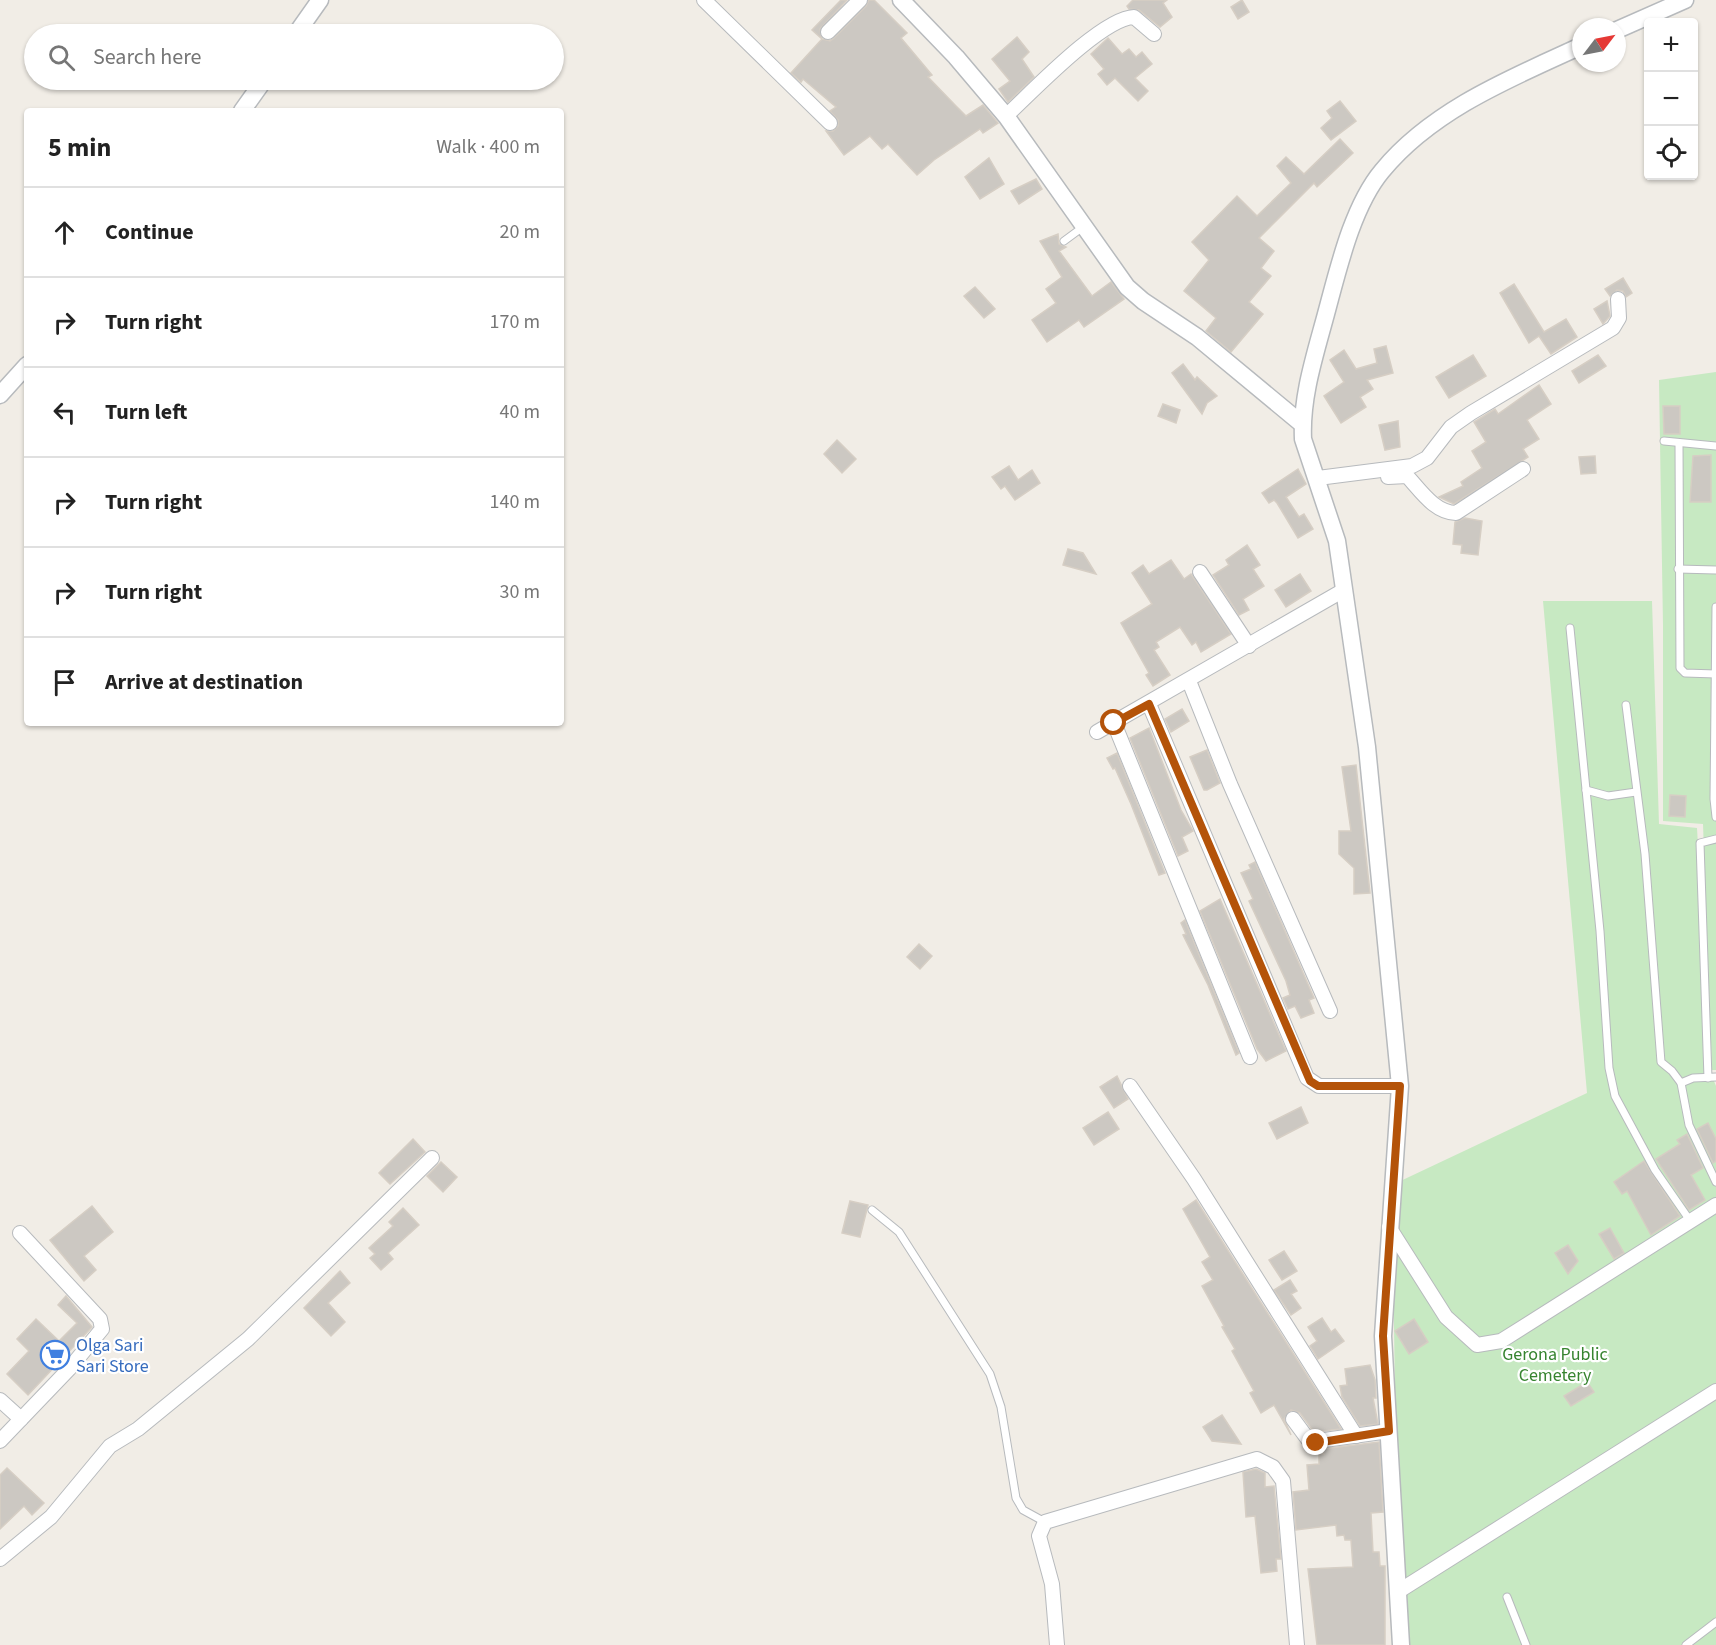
<!DOCTYPE html>
<html lang="en">
<head>
<meta charset="utf-8">
<style>
  body { margin:0; font-family:"Source Sans 3",sans-serif; background:#f6f6f6; color:#222 }
  .controls { position:absolute; right:18px; top:18px; display:grid; overflow:hidden; border-radius:6px; box-shadow:0 2px 4px #0004 }
  .controls button { width:54px; height:54px; display:grid; place-items:center; padding:0; border:0; border-bottom:2px solid #e0e0e0; background:#fff; color:#222; font:30px sans-serif }
  .compass { position:absolute; left:1572px; top:18px; width:54px; height:54px; border-radius:50%; background:#fff; box-shadow:0 2px 4px #0004; rotate:58deg }
  .stop { position:absolute; width:18px; height:18px; margin:-14px; border:4px solid #b45309; border-radius:50%; background:#fff }
  .stop.end { background:#b45309; border-color:#fff; box-shadow:0 2px 6px #0008 }
  .list { margin:0; padding:0; list-style:none }
  h2 { display:flex; justify-content:space-between; align-items:center; height:78px; margin:0; padding:0 24px; font-size:26px }
  h2 small { font-size:20px; font-weight:400; color:#767676 }
  .list li { display:grid; grid-template-columns:39px 1fr auto; gap:18px; align-items:center; box-sizing:border-box; height:90px; padding:0 24px; border-top:2px solid #e0e0e0 }
  .list b { display:block; font-size:22px; white-space:nowrap }
  .list em { font-size:20px; font-style:normal; color:#767676 }
  .icon { flex:none; width:33px; height:33px; fill:none; stroke:currentColor; stroke-width:2; stroke-linecap:round; stroke-linejoin:round }
  .map { position:relative; flex:none; width:1716px; height:1645px; overflow:hidden }
  .search { position:absolute; background:#fff; box-shadow:0 2px 4px #0004; left:24px; top:24px; width:540px; height:66px; display:flex; align-items:center; gap:15px; box-sizing:border-box; padding:0 21px; border-radius:33px; color:#767676; font-size:22px }
  .panel { position:absolute; background:#fff; box-shadow:0 2px 4px #0004; left:24px; top:108px; width:540px; height:618px; border-radius:6px }
  .map>svg:first-child { display:block }
  .green { fill:#c7e9c2 }
  .building { fill:#ccc8c2; stroke:#d6cec4; stroke-width:1.5 }
  .lines { fill:none; stroke-linecap:round; stroke-linejoin:round }
  .service-casing { stroke:#b7babd; stroke-width:9 }
  .minor-casing { stroke:#b7babd; stroke-width:16 }
  .tertiary-casing { stroke:#b7babd; stroke-width:19 }
  .service { stroke:#fff; stroke-width:7 }
  .minor { stroke:#fff; stroke-width:14 }
  .tertiary { stroke:#fff; stroke-width:16 }
  .route { stroke:#b45309; stroke-width:8 }
  .labels { text-anchor:middle; dominant-baseline:central; stroke-width:4.5; stroke-linejoin:round; paint-order:stroke }
  .shop-label { font-size:18px; fill:#366cbe; stroke:#fff; text-anchor:start }
  .park-label { font-size:18px; fill:#378430; stroke:#fff }
</style>
</head>
<body>
<div class="map">
<svg width="1716" height="1645" viewBox="0 0 1716 1645">
  <rect width="100%" height="100%" fill="#f1ede6"/>
  <g class="green">
    <polygon points="1716,372 1716,1070 1712,1070 1703,824 1663,821 1663,626 1659,380"/>
    <polygon points="1543,601 1652,601 1659,824 1697,828 1711,1074 1716,1086 1716,1645 1405,1645 1395,1395 1392,1185 1587,1093"/>
  </g>
  <g class="building">
    <polygon points="841,0 847,0 820,29 822,39 830,41 834,38 866,6 869,0 874,0 907,33 901,38 932,75 928,77 955,105 966,116 983,105 998,123 983,133 980,129 934,160 917,175 888,144 882,149 870,136 844,155 826,131 833,131 838,126 838,120 830,111 836,107 803,79 801,82 791,73 822,39 812,30"/>
    <polygon points="1133,0 1167,0 1163,3 1172,17 1160,27 1139,10 1129,9 1127,6"/>
    <polygon points="1242,0 1249,12 1238,19 1231,7"/>
    <polygon points="1017,37 1029,52 1022,59 1034,77 1008,102 999,89 1010,81 992,59"/>
    <polygon points="1108,38 1122,54 1129,49 1136,57 1142,52 1152,64 1135,78 1148,91 1138,101 1115,78 1107,85 1098,74 1104,69 1091,54"/>
    <polygon points="1340,101 1356,121 1331,140 1321,128 1332,118 1327,111"/>
    <polygon points="1340,139 1353,153 1317,187 1314,183 1259,238 1274,251 1261,268 1271,276 1249,302 1263,314 1231,352 1206,331 1216,318 1184,291 1209,260 1192,242 1237,196 1257,216 1291,183 1277,166 1286,157 1304,174"/>
    <polygon points="989,158 1004,184 980,199 965,177"/>
    <polygon points="1036,179 1042,189 1019,204 1011,191"/>
    <polygon points="1058,234 1059,244 1066,247 1059,251 1092,296 1111,282 1124,299 1084,327 1079,320 1047,342 1032,320 1056,303 1046,289 1062,277 1040,241"/>
    <polygon points="1623,278 1632,293 1626,297 1623,291 1617,290 1610,296 1605,289"/>
    <polygon points="1514,284 1544,332 1566,319 1577,337 1551,354 1539,336 1529,343 1500,293"/>
    <polygon points="975,287 995,309 984,318 964,296"/>
    <polygon points="1607,301 1610,316 1603,324 1594,309"/>
    <polygon points="1386,346 1393,373 1367,380 1373,389 1360,397 1366,407 1341,423 1324,396 1344,382 1330,360 1344,350 1356,369 1377,363 1374,349"/>
    <polygon points="1473,355 1486,376 1449,398 1436,377"/>
    <polygon points="1598,355 1606,366 1579,383 1572,371"/>
    <polygon points="1183,364 1195,380 1197,377 1217,396 1207,403 1202,414 1172,373"/>
    <polygon points="1539,385 1551,404 1527,420 1539,439 1523,449 1528,457 1454,504 1439,497 1463,486 1461,482 1482,468 1472,451 1486,442 1474,422 1495,409 1498,414"/>
    <polygon points="1163,404 1180,410 1176,423 1158,416"/>
    <polygon points="1663,406 1680,406 1680,434 1664,434"/>
    <polygon points="1398,421 1400,447 1385,450 1379,425"/>
    <polygon points="837,440 856,459 842,473 824,454"/>
    <polygon points="1711,455 1711,502 1690,502 1693,456"/>
    <polygon points="1595,456 1596,473 1581,474 1579,457"/>
    <polygon points="1009,466 1018,480 1032,470 1040,483 1015,500 1005,486 1001,489 992,477"/>
    <polygon points="1298,469 1306,484 1286,497 1299,517 1304,514 1313,529 1298,538 1277,503 1274,500 1269,503 1262,493"/>
    <polygon points="1465,518 1482,521 1478,555 1461,553 1462,545 1453,544 1455,522"/>
    <polygon points="1247,545 1260,565 1253,569 1264,586 1243,599 1249,610 1239,615 1213,575 1229,565 1226,560"/>
    <polygon points="1068,549 1083,553 1096,574 1063,565"/>
    <polygon points="1171,560 1184,579 1191,574 1231,634 1201,652 1196,642 1192,645 1180,627 1156,642 1159,647 1154,650 1170,675 1153,686 1146,675 1149,673 1121,623 1152,604 1132,573 1143,565 1149,574"/>
    <polygon points="1300,574 1311,591 1286,607 1275,590"/>
    <polygon points="1182,709 1189,721 1171,732 1165,719"/>
    <polygon points="1149,728 1181,810 1193,831 1182,837 1188,851 1178,856 1130,738"/>
    <polygon points="1207,750 1220,783 1207,790 1204,790 1190,757"/>
    <polygon points="1117,753 1165,873 1159,875 1131,804 1115,768 1113,769 1107,758"/>
    <polygon points="1356,765 1370,893 1354,894 1354,868 1339,854 1339,831 1351,831 1342,767"/>
    <polygon points="1670,795 1686,796 1685,817 1669,816"/>
    <polygon points="1255,862 1314,998 1309,1000 1314,1013 1301,1018 1295,1006 1288,1009 1283,998 1290,995 1286,981 1249,901 1253,899 1241,873 1251,869 1249,865"/>
    <polygon points="1220,899 1286,1051 1266,1061 1257,1049 1200,911"/>
    <polygon points="1185,920 1239,1053 1236,1055 1208,985 1183,935 1186,934 1181,923"/>
    <polygon points="919,944 932,956 920,969 907,957"/>
    <polygon points="1117,1076 1128,1099 1114,1108 1100,1087"/>
    <polygon points="1301,1107 1308,1123 1277,1139 1269,1123"/>
    <polygon points="1108,1112 1119,1129 1094,1145 1083,1128"/>
    <polygon points="1708,1123 1716,1139 1716,1161 1713,1163 1697,1129"/>
    <polygon points="1687,1134 1703,1168 1691,1175 1705,1200 1689,1210 1656,1159 1680,1144 1677,1140"/>
    <polygon points="413,1139 425,1152 390,1184 379,1173"/>
    <polygon points="1644,1161 1680,1216 1651,1235 1627,1191 1622,1194 1614,1182"/>
    <polygon points="441,1162 457,1177 443,1192 427,1176"/>
    <polygon points="1196,1200 1341,1429 1314,1432 1300,1413 1291,1410 1284,1419 1291,1435 1274,1405 1261,1413 1250,1393 1254,1391 1232,1351 1235,1349 1222,1327 1224,1326 1202,1286 1213,1280 1202,1262 1210,1257 1183,1209"/>
    <polygon points="850,1201 868,1205 860,1237 842,1233"/>
    <polygon points="92,1206 113,1232 84,1256 96,1270 84,1281 50,1240"/>
    <polygon points="403,1208 419,1225 388,1253 393,1259 381,1270 370,1258 375,1254 369,1248 393,1226 389,1222"/>
    <polygon points="1610,1228 1624,1253 1614,1259 1599,1234"/>
    <polygon points="1568,1245 1578,1261 1568,1274 1555,1253"/>
    <polygon points="1284,1251 1297,1271 1282,1280 1269,1260"/>
    <polygon points="340,1271 350,1283 328,1303 345,1322 331,1336 304,1308"/>
    <polygon points="1290,1280 1297,1291 1291,1294 1301,1308 1291,1315 1274,1290"/>
    <polygon points="66,1296 92,1327 28,1395 7,1374 29,1351 17,1339 36,1319 59,1341 77,1323 58,1305"/>
    <polygon points="1322,1318 1331,1332 1335,1329 1344,1341 1318,1359 1310,1346 1317,1341 1308,1327"/>
    <polygon points="1414,1319 1428,1342 1409,1354 1395,1331"/>
    <polygon points="1370,1365 1375,1380 1376,1398 1373,1398 1378,1424 1360,1426 1342,1397 1340,1386 1347,1385 1345,1369"/>
    <polygon points="1587,1382 1594,1392 1571,1406 1564,1396"/>
    <polygon points="1222,1415 1241,1444 1212,1441 1203,1427"/>
    <polygon points="1379,1442 1383,1512 1371,1513 1373,1552 1379,1552 1380,1566 1385,1566 1385,1645 1317,1645 1308,1569 1353,1567 1351,1540 1345,1540 1344,1535 1337,1536 1336,1525 1296,1530 1293,1492 1309,1490 1307,1465 1319,1464 1319,1454 1324,1454 1322,1449"/>
    <polygon points="7,1468 44,1503 32,1515 24,1506 0,1529 0,1475"/>
    <polygon points="1256,1469 1265,1473 1265,1487 1274,1486 1281,1559 1276,1559 1277,1571 1261,1573 1255,1516 1246,1517 1243,1472"/>
  </g>
  <g class="lines">
    <g class="service-casing">
      <g id="service">
        <polyline points="1064,241 1083,227"/>
        <polyline points="1664,441 1716,446"/>
        <polyline points="1679,443 1680,668 1685,673 1716,674"/>
        <polyline points="1678,569 1716,570"/>
        <polyline points="1716,607 1714,799 1716,817"/>
        <polyline points="1570,628 1600,931 1609,1068 1615,1096 1655,1170 1691,1222"/>
        <polyline points="1626,705 1645,854 1661,1062 1672,1071 1681,1083"/>
        <polyline points="1586,790 1608,796 1636,792"/>
        <polyline points="1716,1077 1693,1078 1681,1083 1689,1125 1716,1182"/>
        <polyline points="1708,1078 1700,843 1716,839"/>
        <polyline points="872,1210 899,1232 990,1374 1001,1407 1016,1498 1023,1510 1045,1522"/>
        <polyline points="1507,1597 1526,1645"/>
        <polyline points="1686,1645 1716,1622"/>
      </g>
    </g>
    <g class="minor-casing">
      <g id="minor">
        <polyline points="704,0 830,123"/>
        <polyline points="828,32 860,0"/>
        <path d="M1006 116C1032 92 1102 18 1134 17L1154 34"/>
        <path d="M1388 477 1407 476C1421 491 1434 512 1456 513L1523 469"/>
        <polyline points="1318,478 1412,466 1427,458 1451,427 1471,413 1613,328 1619,318 1618,299"/>
        <polyline points="1200,572 1249,646"/>
        <polyline points="1189,681 1230,784 1330,1011"/>
        <polyline points="1149,704 1307,1078 1319,1086 1400,1086"/>
        <polyline points="1114,723 1250,1057"/>
        <polyline points="1097,732 1344,590"/>
        <polyline points="1130,1086 1194,1179 1356,1436"/>
        <polyline points="1389,1227 1446,1317 1477,1345 1501,1341 1716,1205"/>
        <polyline points="0,1400 21,1419"/>
        <polyline points="1293,1419 1310,1442 1389,1431"/>
        <polyline points="0,1441 69,1369 102,1329 100,1319 20,1233"/>
        <polyline points="0,1559 51,1517 110,1446 138,1429 248,1339 432,1158"/>
        <polyline points="1399,1591 1716,1391"/>
        <polyline points="1057,1645 1052,1584 1039,1536 1045,1522 1257,1459 1273,1467 1283,1481 1297,1645"/>
      </g>
    </g>
    <g class="tertiary-casing">
      <g id="tertiary">
        <polyline points="901,0 956,57 1006,116 1127,287 1143,301 1197,337 1302,424"/>
        <polyline points="1617,30 1685,0"/>
        <polyline points="296,34 320,0"/>
        <polyline points="242,111 264,80"/>
        <polyline points="0,395 27,365"/>
        <path d="M1401 1645 1383 1336 1400 1086 1367 747 1337 541 1303 439C1301 397 1315 355 1326 314 1338 270 1352 207 1382 171 1432 110 1511 78 1581 46"/>
      </g>
    </g>
    <use href="#service" class="service"/>
    <use href="#minor" class="minor"/>
    <use href="#tertiary" class="tertiary"/>
  </g>
  <g class="lines">
    <polyline class="route" points="1114,723 1149,704 1310,1081 1318,1086 1400,1086 1383,1336 1389,1431 1316,1443"/>
  </g>
  <defs>
    <g id="supermarket-ring" transform="scale(1.5)"><circle r="9.5" fill="#fff" stroke="#3f7fe0" stroke-width="1.5"/><path d="M-6-5.5h2.5l.6 2H6L4.5 2H-2.5L-4.4-4H-6ZM-1.5 3.2a1.3 1.3 0 1 0 .1 0ZM3 3.2a1.3 1.3 0 1 0 .1 0Z" fill="#3f7fe0"/></g>
  </defs>
  <g fill-rule="evenodd">
    <use href="#supermarket-ring" x="55" y="1355"/>
  </g>
  <g class="labels">
    <g class="shop-label">
      <text x="76" y="1345">Olga Sari<tspan x="76" dy="21">Sari Store</tspan></text>
    </g>
    <g class="park-label">
      <text x="1555" y="1354">Gerona Public<tspan x="1555" dy="21">Cemetery</tspan></text>
    </g>
  </g>
</svg>
<div class="controls">
<button>+</button>
<button>−</button>
<button><svg class="icon" aria-label="locate" viewBox="0 0 24 24"><circle cx="12" cy="12" r="6"/><path d="M12 2v4M12 18v4M2 12h4M18 12h4"/></svg></button>
</div>
<svg class="compass" viewBox="-18 -18 36 36"><path d="M0-13l5 13h-10z" fill="#e53935"/><path d="M0 13l5-13h-10z" fill="#767676"/></svg>
<div class="stop" style="left:1114px;top:723px"></div>
<div class="stop end" style="left:1316px;top:1443px"></div>
<div class="search"><svg class="icon" aria-label="search" viewBox="0 0 24 24"><circle cx="10" cy="10" r="6"/><path d="M15 15l6 6"/></svg>Search here</div>
<section class="panel">
<h2>5 min<small>Walk · 400 m</small></h2>
<ul class="list">
<li><svg class="icon" aria-label="ahead" viewBox="0 0 24 24"><path d="M12 20V5M6 11l6-6 6 6"/></svg><div><b>Continue</b></div><em>20 m</em></li>
<li><svg class="icon" aria-label="right" viewBox="0 0 24 24"><path d="M7 20v-9h11M14 6l5 5-5 5"/></svg><div><b>Turn right</b></div><em>170 m</em></li>
<li><svg class="icon" aria-label="left" viewBox="0 0 24 24"><path d="M17 20v-9H6M10 6l-5 5 5 5"/></svg><div><b>Turn left</b></div><em>40 m</em></li>
<li><svg class="icon" aria-label="right" viewBox="0 0 24 24"><path d="M7 20v-9h11M14 6l5 5-5 5"/></svg><div><b>Turn right</b></div><em>140 m</em></li>
<li><svg class="icon" aria-label="right" viewBox="0 0 24 24"><path d="M7 20v-9h11M14 6l5 5-5 5"/></svg><div><b>Turn right</b></div><em>30 m</em></li>
<li><svg class="icon" aria-label="arrive" viewBox="0 0 24 24"><path d="M6 21V4h12l-3 4 3 4H6"/></svg><div><b>Arrive at destination</b></div></li>
</ul>
</section>
</div>
</body>
</html>
